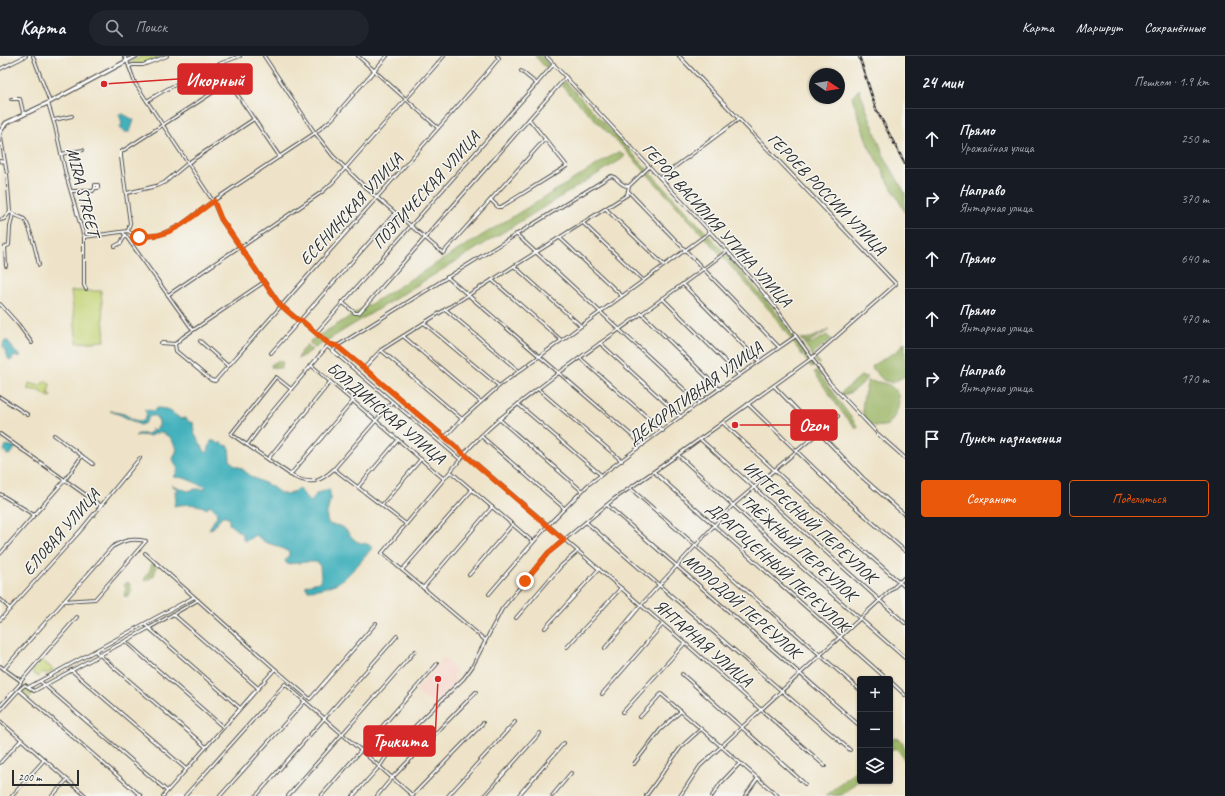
<!DOCTYPE html>
<html lang="ru">
<head>
<meta charset="utf-8">
<style>
  body { margin:0; font-family:Caveat,sans-serif; background:#20242c; color:#f1f3f6 }
  .controls { position:absolute; right:12px; bottom:12px; display:grid; overflow:hidden; border-radius:4px; box-shadow:0 1px 3px #0004 }
  .controls button { width:36px; height:36px; display:grid; place-items:center; padding:0; border:0; border-bottom:1px solid #363941; background:#171b24; color:#f1f3f6; font:20px sans-serif }
  .compass { position:absolute; left:809px; top:12px; width:36px; height:36px; border-radius:50%; background:#171b24; box-shadow:0 1px 3px #0004; rotate:102deg }
  .scale { position:absolute; left:12px; bottom:10px; width:67px; box-sizing:border-box; padding-left:4px; border:2px solid #2b2b2b; border-top:0; font-size:11px; line-height:14px; white-space:nowrap; color:#2b2b2b; -webkit-text-stroke:3px #f6f6f2; paint-order:stroke }
  .stop { position:absolute; width:12px; height:12px; margin:-9px; border:3px solid #ea580c; border-radius:50%; background:#fff }
  .stop.end { background:#ea580c; border-color:#fff; box-shadow:0 1px 4px #0008 }
  .list { margin:0; padding:0; list-style:none }
  h2 { display:flex; justify-content:space-between; align-items:center; height:52px; margin:0; padding:0 16px; font-size:17px }
  h2 small { font-size:13px; font-weight:400; color:#9ea1a6 }
  .list li { display:grid; grid-template-columns:26px 1fr auto; gap:12px; align-items:center; box-sizing:border-box; height:60px; padding:0 16px; border-top:1px solid #363941 }
  .list b { display:block; font-size:15px; white-space:nowrap }
  .list p { margin:0; font-size:13px; white-space:nowrap; color:#9ea1a6 }
  .list em { font-size:13px; font-style:normal; color:#9ea1a6 }
  .actions { display:flex; gap:8px; padding:12px 16px }
  .actions a { flex:1; padding:9px 0; border:1px solid #ea580c; border-radius:4px; text-align:center; font-size:14px; color:#ea580c }
  .actions .main { background:#ea580c; color:#fff }
  .icon { flex:none; width:22px; height:22px; fill:none; stroke:currentColor; stroke-width:2; stroke-linecap:round; stroke-linejoin:round }
  .map { position:relative; flex:none; width:905px; height:740px; overflow:hidden }
  header { display:flex; align-items:center; gap:24px; box-sizing:border-box; height:56px; padding:0 20px; background:#171b24; border-bottom:1px solid #363941 }
  header strong { font-size:19px }
  nav { display:flex; gap:22px; margin-inline-start:auto; font-size:14px }
  .search { width:280px; height:36px; background:#20242c; display:flex; align-items:center; gap:10px; box-sizing:border-box; padding:0 14px; border-radius:22px; color:#9ea1a6; font-size:15px }
  main { display:flex }
  aside { flex:1; background:#171b24 }
  .map>svg:first-child { display:block }
  .built { fill:#f6d2c5 }
  .green { fill:#c5d477; stroke:#788051 }
  .forest { fill:#9cb668; stroke:#64704a }
  .water { fill:#42b1bc; stroke:#366e74 }
  .lines { fill:none; stroke-linecap:round; stroke-linejoin:round }
  .street-casing { stroke:#484743; stroke-width:4 }
  .secondary-casing { stroke:#484743; stroke-width:5 }
  .street { stroke:#fff; stroke-width:2 }
  .secondary { stroke:#fff; stroke-width:3 }
  .rail-casing { stroke:#2b2b2b; stroke-width:2.5 }
  .rail { stroke:#f6f6f2; stroke-width:1; stroke-dasharray:3; stroke-linecap:butt }
  .route { stroke:#ea580c; stroke-width:5 }
  .labels { text-anchor:middle; dominant-baseline:central; stroke-width:3; stroke-linejoin:round; paint-order:stroke }
  .street-label { font-size:17px; fill:#2b2b2b; stroke:#f6f6f2 }
  .leader { fill:none; stroke:#d62828; stroke-width:1.5 }
  .callout-dot { fill:#d62828; stroke:#f6f6f2; stroke-width:1.5 }
  .callout { fill:#d62828; stroke:#d62828; stroke-width:1.5 }
  .callout-label { font-size:18px; text-anchor:middle; font-weight:bold; fill:#fff }
</style>
</head>
<body>
<header>
<strong>Карта</strong>
<div class="search"><svg class="icon" aria-label="search" viewBox="0 0 24 24"><circle cx="10" cy="10" r="6"/><path d="M15 15l6 6"/></svg>Поиск</div>
<nav><a>Карта</a><a>Маршрут</a><a>Сохранённые</a></nav>
</header>
<main>
<div class="map">
<svg width="905" height="740" viewBox="0 0 905 740">
  <rect width="100%" height="100%" fill="#f6f6f2"/>
  <filter id="ink" filterUnits="userSpaceOnUse"><feTurbulence type="fractalNoise" baseFrequency=".025" numOctaves="2"/><feDisplacementMap in="SourceGraphic" scale="8" xChannelSelector="R" yChannelSelector="G"/><feConvolveMatrix kernelMatrix="1 2 1 2 8 2 1 2 1" color-interpolation-filters="sRGB"/></filter>
  <filter id="wash" filterUnits="userSpaceOnUse"><feTurbulence type="fractalNoise" baseFrequency=".012" numOctaves="4" result="noise"/><feDisplacementMap in="SourceGraphic" scale="16" xChannelSelector="R" yChannelSelector="G"/><feGaussianBlur stdDeviation="0.9" result="paint"/><feColorMatrix in="noise" values="0 0 0 0 0 0 0 0 0 0 0 0 0 0 0 0 0 1.4 0 .05"/><feComposite in="paint" operator="in"/></filter>
  <g filter="url(#wash)">
    <rect width="100%" height="100%" fill="#eee3c8"/>
    <polygon class="built" points="443,602 457,615 452,621 456,625 438,645 433,649 416,635"/>
    <g class="green">
      <polygon points="142,0 160,0 161,1 142,9 131,8 133,5"/>
      <polygon points="71,235 101,235 105,285 77,287"/>
      <path d="M44 325H46L50 328 48 337 51 339V341C46 340 45 339 42 336 38 334 33 334 28 333L29 327 40 330Z"/>
      <polygon points="42,604 54,614 46,618 43,616 38,621 32,616"/>
      <polygon points="24,630 26,631 34,637 30,641 21,633"/>
    </g>
    <g class="forest">
      <polygon points="535,0 541,0 549,9 546,12"/>
      <polygon points="565,25 716,187 776,256 814,310 811,311 772,257 712,189 628,97 561,29"/>
      <polygon points="859,33 884,100 905,137 905,156 868,89 852,41"/>
      <polygon points="618,96 620,96 624,99 624,101 622,103 315,292 311,289 310,285"/>
      <polygon points="829,274 809,286 802,285 800,283 811,282"/>
      <path d="M827 279 831 283C826 289 816 293 813 299L820 307V308H818L804 287H812Z"/>
      <polygon points="905,286 905,320 892,327 883,324 872,312 873,309 897,295"/>
      <polygon points="307,288 309,292 312,294 298,303 301,295 306,292 306,289"/>
      <polygon points="279,304 283,307 281,312 271,311 271,309"/>
      <polygon points="817,315 858,371 855,371 844,359 814,316"/>
      <path d="M861 320 867 321C861 330 854 336 843 339L842 336Z"/>
      <path d="M868 325C876 326 887 326 893 332 905 342 896 360 888 369 884 370 879 371 875 370 855 364 864 339 868 325Z"/>
      <polygon points="152,507 155,507 156,512 154,520 145,525 144,524 150,514"/>
      <path d="M126 526 129 527C131 530 132 538 129 540H124L126 532 124 529Z"/>
      <path d="M894 682C905 682 905 695 905 705L899 695 895 692 890 696V685Z"/>
      <polygon points="860,711 860,723 842,739 825,740"/>
    </g>
    <g class="water">
      <polygon points="119,58 123,58 134,64 130,76 125,76 120,72 122,67"/>
      <polygon points="4,285 8,285 15,296 21,300 13,301 12,304 9,304 3,290"/>
      <path d="M158 352 167 353 181 363 185 362 191 367 193 366 194 377 206 397 208 395 211 385H214L219 388 221 386 224 389 229 390 230 404 234 409 241 412 252 421 271 430 280 437 287 439 298 433C305 436 304 443 311 446L317 437 329 433C334 444 323 459 328 466 331 471 335 468 340 470 347 472 351 483 358 486 364 488 369 487 372 492 365 501 346 524 335 528 327 531 317 534 308 534L306 532V529L319 526 321 522 320 510 316 506H306L287 508 285 505 289 499V496L277 490 265 486 257 480 255 479 246 485 243 484V479L229 468V463L226 460H222L213 472 209 473 217 460 216 455 210 449 207 453C198 447 183 448 174 450L176 443 175 438 176 437 174 435 177 436 178 434 172 429 188 435 194 433H205L206 431 184 422 174 421 178 414 173 403 177 393 170 381 160 376 149 380 139 379 135 380 138 378H147L153 375 151 373 155 374 157 371H159V365L155 360H150L145 367 140 369 121 359 110 355 124 358 134 364 139 365 144 364 147 358 144 353 153 355Z"/>
      <polygon points="6,389 16,391 11,398 7,399 4,394"/>
    </g>
  </g>
  <g filter="url(#ink)">
    <g class="lines">
      <g class="street-casing">
        <g id="street">
          <polyline points="33,0 50,46"/>
          <polyline points="124,0 127,5 135,27 213,145 221,163 281,250"/>
          <polyline points="240,0 219,8 221,15 280,101"/>
          <polyline points="264,0 315,77 333,100 367,133 443,197 545,83"/>
          <polyline points="358,0 438,72"/>
          <polyline points="546,0 703,168 753,224 775,251 829,326 878,378 905,402"/>
          <polyline points="129,11 132,9 143,9 167,0"/>
          <polyline points="0,13 26,0"/>
          <polyline points="521,15 537,28"/>
          <polyline points="11,43 20,43 23,56 25,57"/>
          <path d="M147 45C170 30 194 19 219 8"/>
          <polyline points="48,47 55,70 66,119 84,181 84,229 86,233"/>
          <polyline points="54,64 72,60"/>
          <path d="M0 76 7 118 10 156C14 160 20 160 24 163 30 168 37 200 39 209"/>
          <polyline points="61,98 83,94"/>
          <polyline points="0,105 5,106"/>
          <polyline points="660,122 739,63"/>
          <rect x="95" y="129" width="3" height="3"/>
          <polyline points="71,135 93,135 95,132"/>
          <polyline points="628,135 779,291"/>
          <polyline points="127,137 156,130 164,127 188,107 254,63"/>
          <polyline points="491,144 498,151 501,151 567,110 529,63"/>
          <polyline points="606,153 664,209"/>
          <polyline points="0,164 4,163 10,156"/>
          <polyline points="583,167 643,224"/>
          <polyline points="128,175 130,167 121,101 121,96 229,26"/>
          <polyline points="123,176 193,274"/>
          <polyline points="516,178 699,347"/>
          <polyline points="84,181 128,175 136,181 159,179 181,169 213,145 315,77 332,63 387,0"/>
          <polyline points="560,182 622,240"/>
          <polyline points="115,190 121,187 125,179"/>
          <polyline points="240,192 322,136 333,126 444,0"/>
          <polyline points="6,210 5,191 9,189 10,171 13,158"/>
          <polyline points="514,210 581,270"/>
          <polyline points="447,221 643,389"/>
          <polyline points="492,224 561,284"/>
          <polyline points="683,228 759,305"/>
          <polyline points="168,239 239,191"/>
          <polyline points="662,242 739,319"/>
          <polyline points="342,246 355,257 359,257 566,21"/>
          <polyline points="0,248 18,268 32,287"/>
          <polyline points="281,249 299,265"/>
          <polyline points="445,253 519,315"/>
          <polyline points="641,257 719,333"/>
          <polyline points="301,264 329,288 337,290 445,381 685,587 825,710"/>
          <polyline points="424,267 499,330"/>
          <polyline points="316,277 554,8"/>
          <polyline points="403,280 481,346"/>
          <polyline points="200,285 228,310"/>
          <polyline points="161,287 175,288"/>
          <polyline points="600,287 681,361"/>
          <polyline points="175,288 176,295 211,324 215,325 485,19 499,2 497,0"/>
          <polyline points="175,288 183,281 264,226"/>
          <path d="M329 288 267 362 247 389 294 421C312 429 320 426 334 413L392 346"/>
          <polyline points="328,291 461,404"/>
          <polyline points="381,294 462,363"/>
          <path d="M333 295 337 290 609 121 612 120C618 122 621 131 629 130L649 111"/>
          <polyline points="271,297 395,157"/>
          <polyline points="580,302 663,375"/>
          <polyline points="312,310 444,423"/>
          <polyline points="364,312 381,294 627,139 629,130"/>
          <polyline points="774,330 863,422 905,459"/>
          <polyline points="538,333 622,405"/>
          <polyline points="0,341 28,359"/>
          <polyline points="518,348 601,419"/>
          <polyline points="748,348 846,443 905,495"/>
          <polyline points="499,363 582,435"/>
          <polyline points="723,367 828,463 905,531"/>
          <polyline points="0,378 100,449"/>
          <polyline points="54,379 93,408"/>
          <polyline points="446,380 462,363 499,330 710,176"/>
          <polyline points="481,380 564,452"/>
          <polyline points="700,383 905,567"/>
          <polyline points="247,389 231,378 276,321 291,333"/>
          <path d="M464 398C490 368 521 346 552 322 610 279 670 239 727 195"/>
          <polyline points="465,398 382,497 485,584"/>
          <polyline points="678,399 783,495 905,602"/>
          <polyline points="268,403 330,326"/>
          <polyline points="334,413 406,468"/>
          <polyline points="451,416 533,486"/>
          <polyline points="654,416 887,623"/>
          <polyline points="290,419 353,345"/>
          <polyline points="358,431 398,384"/>
          <polyline points="630,432 860,634"/>
          <polyline points="0,438 34,459"/>
          <polyline points="382,449 421,403"/>
          <polyline points="607,449 860,670"/>
          <polyline points="586,466 850,694"/>
          <polyline points="145,497 275,613"/>
          <polyline points="0,498 65,424 82,400"/>
          <polyline points="402,514 472,434"/>
          <polyline points="469,519 513,468"/>
          <polyline points="423,532 492,451"/>
          <polyline points="489,538 548,469 589,428 699,347 796,280"/>
          <polyline points="0,543 10,553"/>
          <polyline points="198,544 149,572 240,652"/>
          <polyline points="173,558 258,632"/>
          <polyline points="516,562 561,510 578,495"/>
          <polyline points="0,564 81,474 140,402"/>
          <polyline points="144,568 194,541"/>
          <polyline points="545,572 599,513"/>
          <polyline points="125,585 223,671"/>
          <polyline points="567,591 621,532"/>
          <polyline points="605,592 641,549 732,450 838,360"/>
          <polyline points="95,595 206,691"/>
          <polyline points="0,610 21,625 20,628 0,650"/>
          <path d="M4 613 112 491C124 484 132 482 146 485L95 543 64 545"/>
          <polyline points="71,614 186,713"/>
          <polyline points="682,618 805,728"/>
          <polyline points="21,625 77,561"/>
          <polyline points="40,625 167,735"/>
          <polyline points="890,625 905,639"/>
          <polyline points="29,631 144,568 149,572 34,635 25,629 19,634 141,740"/>
          <polyline points="602,638 663,568"/>
          <polyline points="0,655 19,634"/>
          <polyline points="623,656 685,587"/>
          <polyline points="640,661 661,638 778,740"/>
          <polyline points="0,665 86,740"/>
          <polyline points="0,707 21,684"/>
          <polyline points="634,708 660,674 681,655"/>
          <polyline points="413,739 483,667"/>
          <polyline points="12,740 44,704"/>
          <polyline points="52,740 67,724"/>
          <polyline points="163,740 275,613 310,643 376,567"/>
          <polyline points="185,740 285,628 413,740"/>
          <polyline points="220,740 305,645"/>
          <polyline points="256,740 397,580"/>
          <polyline points="288,740 415,595"/>
          <polyline points="321,740 437,608"/>
          <polyline points="353,740 380,710 390,695 464,622 472,611 502,553 548,497 614,443 682,396 812,302 896,228 679,0"/>
          <polyline points="377,740 392,722 476,636"/>
          <polyline points="448,740 515,666"/>
          <polyline points="484,740 540,677"/>
          <polyline points="518,740 564,687"/>
          <polyline points="552,740 571,717"/>
          <polyline points="646,740 681,691 701,673"/>
          <polyline points="680,740 700,710 905,521"/>
          <polyline points="712,740 720,728 740,707"/>
          <polyline points="745,740 758,722"/>
        </g>
      </g>
      <g class="secondary-casing">
        <polyline id="secondary" points="0,76 6,67 50,46 136,0"/>
      </g>
      <use href="#street" class="street"/>
      <use href="#secondary" class="secondary"/>
      <g class="rail-casing">
        <polyline id="rail" points="859,0 876,53 905,108"/>
      </g>
      <use href="#rail" class="rail"/>
    </g>
  </g>
  <g class="lines" filter="url(#ink)">
    <path class="route" d="M139 181C145 180 152 180 158 179 178 175 197 157 214 145L221 163 279 248 299 265 301 264 329 288 337 290 364 312 564 484 548 497 525 525"/>
  </g>
  <g class="labels">
    <g class="street-label">
      <text transform="translate(426 134) rotate(-48)">ПОЭТИЧЕСКАЯ УЛИЦА</text>
      <text transform="translate(83 136) rotate(76)">MIRA STREET</text>
      <text transform="translate(827 138) rotate(46)">ГЕРОЕВ РОССИИ УЛИЦА</text>
      <text transform="translate(351 153) rotate(-48)">ЕСЕНИНСКАЯ УЛИЦА</text>
      <text transform="translate(717 169) rotate(48)">ГЕРОЯ ВАСИЛИЯ УТИНА УЛИЦА</text>
      <text transform="translate(695 337) rotate(-36)">ДЕКОРАТИВНАЯ УЛИЦА</text>
      <text transform="translate(386 357) rotate(40)">БОЛДИНСКАЯ УЛИЦА</text>
      <text transform="translate(810 466) rotate(42)">ИНТЕРЕСНЫЙ ПЕРЕУЛОК</text>
      <text transform="translate(61 476) rotate(-49)">ЕЛОВАЯ УЛИЦА</text>
      <text transform="translate(799 492) rotate(42)">ТАЁЖНЫЙ ПЕРЕУЛОК</text>
      <text transform="translate(778 511) rotate(42)">ДРАГОЦЕННЫЙ ПЕРЕУЛОК</text>
      <text transform="translate(742 550) rotate(41)">МОЛОДОЙ ПЕРЕУЛОК</text>
      <text transform="translate(703 587) rotate(41)">ЯНТАРНАЯ УЛИЦА</text>
    </g>
  </g>
  <path class="leader" d="M104 28L178 23M735 369L791 369M438 623L435 685"/>
  <g class="callout-dot">
    <circle cx="104" cy="28" r="4"/>
    <circle cx="735" cy="369" r="4"/>
    <circle cx="438" cy="623" r="4"/>
  </g>
  <g class="callout">
    <rect x="178" y="8" width="74" height="30" rx="4"/>
    <rect x="791" y="354" width="46" height="30" rx="4"/>
    <rect x="364" y="670" width="71" height="30" rx="4"/>
  </g>
  <g class="callout-label">
    <text x="215" y="30">Икорный</text>
    <text x="814" y="375">Ozon</text>
    <text x="400" y="691">Трикита</text>
  </g>
</svg>
<div class="controls">
<button>+</button>
<button>−</button>
<button><svg class="icon" aria-label="layers" viewBox="0 0 24 24"><path d="M12 4l9 5-9 5-9-5zM3 14l9 5 9-5"/></svg></button>
</div>
<svg class="compass" viewBox="-18 -18 36 36"><path d="M0-13l5 13h-10z" fill="#e53935"/><path d="M0 13l5-13h-10z" fill="#9ea1a6"/></svg>
<div class="scale">200 m</div>
<div class="stop" style="left:139px;top:181px"></div>
<div class="stop end" style="left:525px;top:525px"></div>
</div>
<aside>
<h2>24 мин<small>Пешком · 1.9 km</small></h2>
<ul class="list">
<li><svg class="icon" aria-label="ahead" viewBox="0 0 24 24"><path d="M12 20V5M6 11l6-6 6 6"/></svg><div><b>Прямо</b><p>Урожайная улица</p></div><em>250 m</em></li>
<li><svg class="icon" aria-label="right" viewBox="0 0 24 24"><path d="M7 20v-9h11M14 6l5 5-5 5"/></svg><div><b>Направо</b><p>Янтарная улица</p></div><em>370 m</em></li>
<li><svg class="icon" aria-label="ahead" viewBox="0 0 24 24"><path d="M12 20V5M6 11l6-6 6 6"/></svg><div><b>Прямо</b></div><em>640 m</em></li>
<li><svg class="icon" aria-label="ahead" viewBox="0 0 24 24"><path d="M12 20V5M6 11l6-6 6 6"/></svg><div><b>Прямо</b><p>Янтарная улица</p></div><em>470 m</em></li>
<li><svg class="icon" aria-label="right" viewBox="0 0 24 24"><path d="M7 20v-9h11M14 6l5 5-5 5"/></svg><div><b>Направо</b><p>Янтарная улица</p></div><em>170 m</em></li>
<li><svg class="icon" aria-label="arrive" viewBox="0 0 24 24"><path d="M6 21V4h12l-3 4 3 4H6"/></svg><div><b>Пункт назначения</b></div></li>
</ul>
<div class="actions"><a class="main">Сохранить</a><a>Поделиться</a></div>
</aside>
</main>
</body>
</html>
